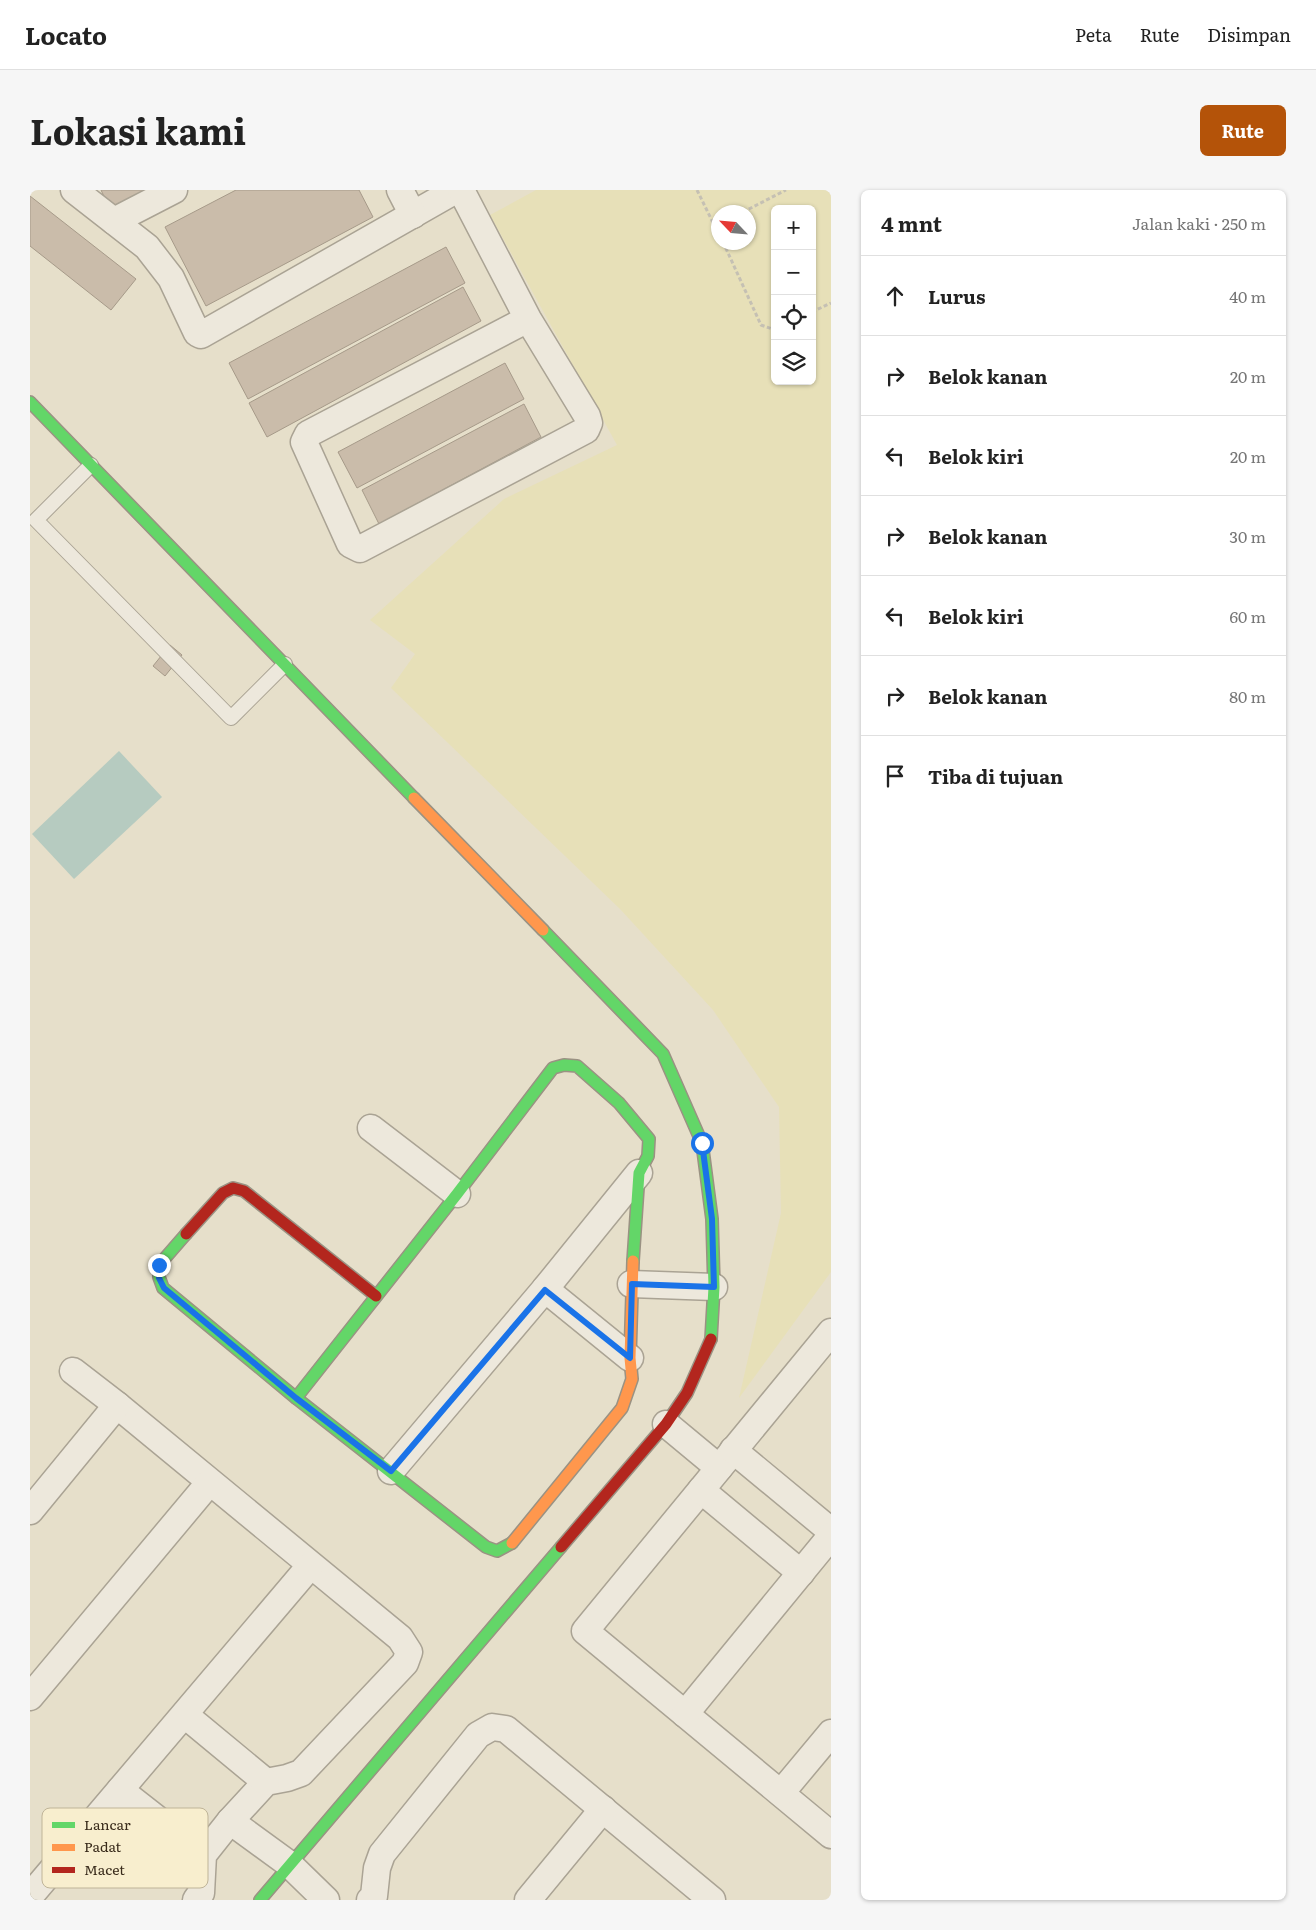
<!DOCTYPE html>
<html lang="id">
<head>
<meta charset="utf-8">
<style>
  body { margin:0; font-family:Literata,serif; background:#f6f6f6; color:#222 }
  .controls { position:absolute; right:15px; top:15px; display:grid; overflow:hidden; border-radius:8px; box-shadow:0 1px 4px #0004 }
  .controls button { width:45px; height:45px; display:grid; place-items:center; padding:0; border:0; border-bottom:1px solid #e0e0e0; background:#fff; color:#222; font:25px sans-serif }
  .compass { position:absolute; left:681px; top:15px; width:45px; height:45px; border-radius:50%; background:#fff; box-shadow:0 1px 4px #0004; rotate:296deg }
  .stop { position:absolute; width:15px; height:15px; margin:-11px; border:4px solid #1a73e8; border-radius:50%; background:#fff }
  .stop.end { background:#1a73e8; border-color:#fff; box-shadow:0 1px 5px #0008 }
  .list { margin:0; padding:0; list-style:none }
  h2 { display:flex; justify-content:space-between; align-items:center; height:65px; margin:0; padding:0 20px; font-size:21px }
  h2 small { font-size:16px; font-weight:400; color:#767676 }
  .list li { display:grid; grid-template-columns:32px 1fr auto; gap:15px; align-items:center; box-sizing:border-box; height:80px; padding:0 20px; border-top:1px solid #e0e0e0 }
  .list b { display:block; font-size:19px; white-space:nowrap }
  .list em { font-size:16px; font-style:normal; color:#767676 }
  .icon { flex:none; width:28px; height:28px; fill:none; stroke:currentColor; stroke-width:2; stroke-linecap:round; stroke-linejoin:round }
  .map { position:relative; flex:none; width:801px; height:1710px; overflow:hidden; border-radius:8px }
  header { display:flex; align-items:center; gap:30px; box-sizing:border-box; height:70px; padding:0 25px; background:#fff; border-bottom:1px solid #e0e0e0 }
  header strong { font-size:24px }
  nav { display:flex; gap:28px; margin-inline-start:auto; font-size:18px }
  .intro { display:flex; align-items:center; justify-content:space-between; box-sizing:border-box; height:120px; padding:0 30px }
  h1 { margin:0; font-size:35px }
  .button { padding:12px 22px; border-radius:8px; background:#b45309; color:#fff; font-size:18px; font-weight:700 }
  main { display:flex; gap:30px; padding:0 30px }
  aside { flex:1; background:#fff; border-radius:8px; box-shadow:0 1px 4px #0004 }
  .map>svg:first-child { display:block }
  .farmland { fill:#e7e0b8; fill-rule:evenodd }
  .water { fill:#b6cbc0 }
  .building { fill:#cabcaa; stroke:#a69a89 }
  .lines { fill:none; stroke-linecap:round; stroke-linejoin:round }
  .lane-casing { stroke:#aaa394; stroke-width:16 }
  .street-casing { stroke:#aaa394; stroke-width:29 }
  .fast-casing { stroke:#9a9283; stroke-width:14 }
  .slow-casing { stroke:#9a9283; stroke-width:14 }
  .jam-casing { stroke:#9a9283; stroke-width:14 }
  .path { stroke:#c5c0b3; stroke-width:3; stroke-dasharray:4 2.5; stroke-linecap:butt }
  .lane { stroke:#ede8dc; stroke-width:14 }
  .street { stroke:#ede8dc; stroke-width:26 }
  .fast { stroke:#63d668; stroke-width:11 }
  .slow { stroke:#ff974d; stroke-width:11 }
  .jam { stroke:#b3261e; stroke-width:11 }
  .route { stroke:#1a73e8; stroke-width:6 }
  .key { fill:#f8eece; stroke:#bfb498; stroke-width:1 }
  .key-label { font-size:14px; fill:#392b1b }
</style>
</head>
<body>
<header>
<strong>Locato</strong>
<nav><a>Peta</a><a>Rute</a><a>Disimpan</a></nav>
</header>
<div class="intro"><h1>Lokasi kami</h1><a class="button">Rute</a></div>
<main>
<div class="map">
<svg width="801" height="1710" viewBox="0 0 801 1710">
  <rect width="100%" height="100%" fill="#e6dfca"/>
  <path class="farmland" d="M506 0H801V1082L709 1208 751 1023 749 917 683 820 590 719 361 498 385 464 340 430 474 309 587 255 460 25ZM745 19H782V191H745ZM688 22H718V52H688Z"/>
  <polygon class="water" points="89,561 132,607 44,689 2,644"/>
  <g class="building">
    <polygon points="71,0 116,0 80,19"/>
    <polygon points="206,0 329,0 343,27 176,116 135,37"/>
    <polygon points="0,6 106,89 81,120 0,56"/>
    <polygon points="416,57 435,93 218,209 199,173"/>
    <polygon points="433,97 451,131 237,247 219,213"/>
    <polygon points="475,173 494,209 327,298 308,262"/>
    <polygon points="494,214 511,247 349,334 332,300"/>
    <polygon points="140,455 152,465 135,486 123,476"/>
  </g>
  <g class="lines">
    <g class="lane-casing">
      <polyline id="lane" points="61,275 6,330 201,528 255,474"/>
    </g>
    <g class="street-casing">
      <g id="street">
        <polyline points="44,0 117,57 141,88 167,143 171,145 426,0"/>
        <polyline points="370,0 383,25"/>
        <polyline points="431,0 498,129 557,226 559,233 556,240 330,359 320,354 274,252 278,244 498,129"/>
        <polyline points="84,31 144,0"/>
        <polyline points="341,938 427,1004"/>
        <polyline points="601,1094 684,1097"/>
        <polyline points="515,1099 609,983"/>
        <polyline points="801,1142 555,1441 801,1645"/>
        <polyline points="43,1181 87,1215 370,1448 379,1462 375,1473 271,1583 257,1588 236,1592 200,1631 173,1665 171,1703 166,1710"/>
        <polyline points="636,1234 689,1278"/>
        <polyline points="703,1260 801,1341"/>
        <polyline points="361,1281 515,1099 600,1168"/>
        <polyline points="671,1300 771,1383"/>
        <polyline points="0,1321 87,1215"/>
        <polyline points="0,1507 179,1293"/>
        <polyline points="655,1524 801,1346"/>
        <polyline points="155,1525 236,1592"/>
        <polyline points="90,1600 173,1665"/>
        <polyline points="751,1603 801,1543"/>
        <polyline points="200,1631 259,1674 296,1710"/>
        <polyline points="0,1706 280,1376"/>
        <polyline points="340,1710 344,1706 347,1678 352,1664 448,1545 462,1537 476,1539 682,1710"/>
        <polyline points="498,1710 573,1619"/>
      </g>
    </g>
    <g class="fast-casing">
      <g id="fast">
        <polyline points="0,212 384,608"/>
        <polyline points="513,740 633,864 672,953 682,1029 684,1097 681,1149"/>
        <polyline points="156,1044 129,1075 129,1087 133,1098 266,1208 456,1357 467,1361 482,1353"/>
        <polyline points="266,1208 427,1004 523,878 534,875 547,876 589,913 619,949 618,966 609,983 603,1071"/>
        <polyline points="230,1710 531,1357"/>
      </g>
    </g>
    <g class="slow-casing">
      <g id="slow">
        <polyline points="384,608 513,740"/>
        <polyline points="482,1353 592,1218 602,1189 600,1168 603,1071"/>
      </g>
    </g>
    <g class="jam-casing">
      <g id="jam">
        <polyline points="156,1044 193,1003 203,998 214,1001 346,1106"/>
        <polyline points="531,1357 636,1234 657,1203 681,1149"/>
      </g>
    </g>
    <g class="path">
      <polyline points="667,0 688,43"/>
      <polyline points="713,22 756,0"/>
      <polyline points="693,52 731,135 745,140"/>
      <polyline points="782,122 801,113"/>
    </g>
    <use href="#lane" class="lane"/>
    <use href="#street" class="street"/>
    <use href="#fast" class="fast"/>
    <use href="#slow" class="slow"/>
    <use href="#jam" class="jam"/>
  </g>
  <g class="lines">
    <polyline class="route" points="129,1075 129,1088 134,1098 266,1208 361,1281 515,1100 600,1168 602,1094 684,1097 682,1029 672,953"/>
  </g>
  <rect x="12" y="1618" width="166" height="80" rx="8" class="key"/>
  <rect x="22" y="1632" width="23" height="6" fill="#63d668"/>
  <rect x="22" y="1654" width="23" height="7" fill="#ff974d"/>
  <rect x="22" y="1677" width="23" height="6" fill="#b3261e"/>
  <g class="key-label">
    <text x="54" y="1640">Lancar</text>
    <text x="54" y="1662">Padat</text>
    <text x="54" y="1685">Macet</text>
  </g>
</svg>
<div class="controls">
<button>+</button>
<button>−</button>
<button><svg class="icon" aria-label="locate" viewBox="0 0 24 24"><circle cx="12" cy="12" r="6"/><path d="M12 2v4M12 18v4M2 12h4M18 12h4"/></svg></button>
<button><svg class="icon" aria-label="layers" viewBox="0 0 24 24"><path d="M12 4l9 5-9 5-9-5zM3 14l9 5 9-5"/></svg></button>
</div>
<svg class="compass" viewBox="-18 -18 36 36"><path d="M0-13l5 13h-10z" fill="#e53935"/><path d="M0 13l5-13h-10z" fill="#767676"/></svg>
<div class="stop" style="left:672px;top:953px"></div>
<div class="stop end" style="left:129px;top:1075px"></div>
</div>
<aside>
<h2>4 mnt<small>Jalan kaki · 250 m</small></h2>
<ul class="list">
<li><svg class="icon" aria-label="ahead" viewBox="0 0 24 24"><path d="M12 20V5M6 11l6-6 6 6"/></svg><div><b>Lurus</b></div><em>40 m</em></li>
<li><svg class="icon" aria-label="right" viewBox="0 0 24 24"><path d="M7 20v-9h11M14 6l5 5-5 5"/></svg><div><b>Belok kanan</b></div><em>20 m</em></li>
<li><svg class="icon" aria-label="left" viewBox="0 0 24 24"><path d="M17 20v-9H6M10 6l-5 5 5 5"/></svg><div><b>Belok kiri</b></div><em>20 m</em></li>
<li><svg class="icon" aria-label="right" viewBox="0 0 24 24"><path d="M7 20v-9h11M14 6l5 5-5 5"/></svg><div><b>Belok kanan</b></div><em>30 m</em></li>
<li><svg class="icon" aria-label="left" viewBox="0 0 24 24"><path d="M17 20v-9H6M10 6l-5 5 5 5"/></svg><div><b>Belok kiri</b></div><em>60 m</em></li>
<li><svg class="icon" aria-label="right" viewBox="0 0 24 24"><path d="M7 20v-9h11M14 6l5 5-5 5"/></svg><div><b>Belok kanan</b></div><em>80 m</em></li>
<li><svg class="icon" aria-label="arrive" viewBox="0 0 24 24"><path d="M6 21V4h12l-3 4 3 4H6"/></svg><div><b>Tiba di tujuan</b></div></li>
</ul>
</aside>
</main>
</body>
</html>
